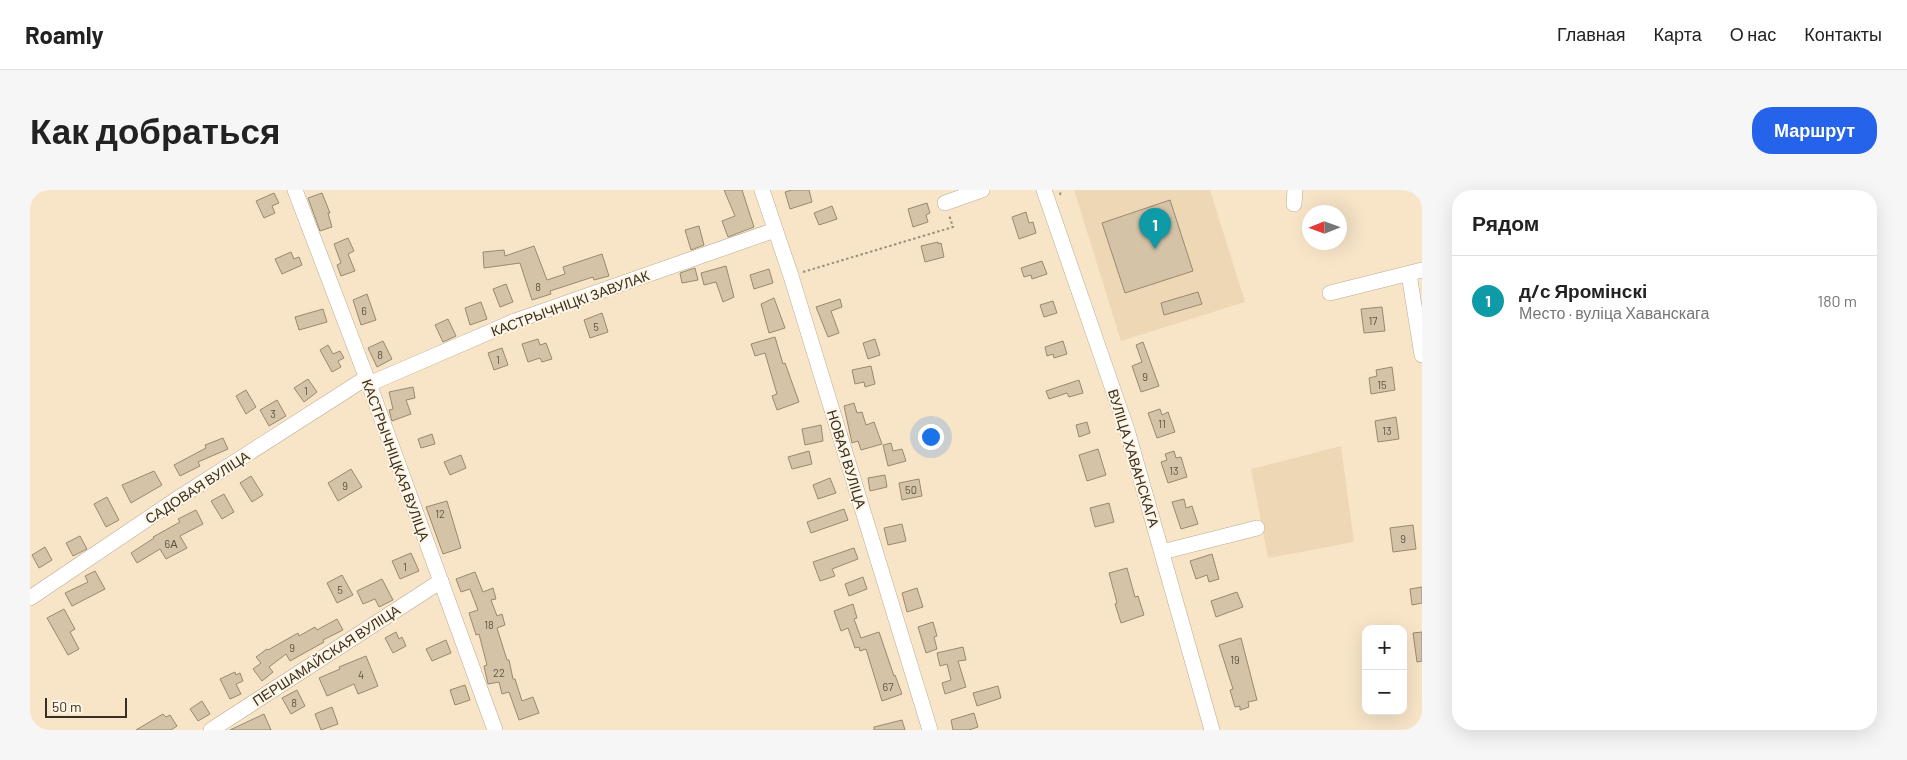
<!DOCTYPE html>
<html lang="ru">
<head>
<meta charset="utf-8">
<style>
  body { margin:0; font-family:Barlow,sans-serif; background:#f6f6f6; color:#222 }
  .controls { position:absolute; right:15px; bottom:15px; display:grid; overflow:hidden; border-radius:10px; box-shadow:0 5px 20px #0002 }
  .controls button { width:45px; height:45px; display:grid; place-items:center; padding:0; border:0; border-bottom:1px solid #e0e0e0; background:#fff; color:#222; font:25px sans-serif }
  .compass { position:absolute; left:1272px; top:15px; width:45px; height:45px; border-radius:50%; background:#fff; box-shadow:0 5px 20px #0002; rotate:269deg }
  .scale { position:absolute; left:15px; bottom:12px; width:82px; box-sizing:border-box; padding-left:5px; border:2px solid #362f24; border-top:0; font-size:14px; line-height:18px; white-space:nowrap; color:#362f24; -webkit-text-stroke:4px #fff4e2; paint-order:stroke }
  .you { position:absolute; left:900px; top:246px; width:18px; height:18px; margin:-12px; border:4px solid #fff; border-radius:50%; background:#1a73e8; box-shadow:0 0 0 8px #1a73e833 }
  .badge { display:grid; place-items:center; width:32px; height:32px; border-radius:50%; background:#2563eb; color:#fff; font-size:16px; font-weight:700 }
  .pin { position:absolute; translate:-50% -41px; filter:drop-shadow(0 1px 2px #0008) }
  .pin::after { content:''; position:absolute; top:26px; width:18px; height:15px; background:inherit; clip-path:polygon(0 0,100% 0,50% 100%) }
  .list { margin:0; padding:0; list-style:none }
  h2 { display:flex; justify-content:space-between; align-items:center; height:65px; margin:0; padding:0 20px; font-size:21px }
  h2 small { font-size:16px; font-weight:400; color:#767676 }
  .list li { display:grid; grid-template-columns:32px 1fr auto; gap:15px; align-items:center; box-sizing:border-box; height:90px; padding:0 20px; border-top:1px solid #e0e0e0 }
  .list b { display:block; font-size:19px; white-space:nowrap }
  .list p { margin:0; font-size:16px; white-space:nowrap; color:#767676 }
  .list em { font-size:16px; font-style:normal; color:#767676 }
  .map { position:relative; flex:none; width:1392px; height:540px; overflow:hidden; border-radius:20px }
  header { display:flex; align-items:center; gap:30px; box-sizing:border-box; height:70px; padding:0 25px; background:#fff; border-bottom:1px solid #e0e0e0 }
  header strong { font-size:24px }
  nav { display:flex; gap:28px; margin-inline-start:auto; font-size:18px }
  .intro { display:flex; align-items:center; justify-content:space-between; box-sizing:border-box; height:120px; padding:0 30px }
  h1 { margin:0; font-size:35px }
  .button { padding:12px 22px; border-radius:20px; background:#2563eb; color:#fff; font-size:18px; font-weight:700 }
  main { display:flex; gap:30px; padding:0 30px }
  aside { flex:1; background:#fff; border-radius:20px; box-shadow:0 5px 20px #0002 }
  .map>svg:first-child { display:block }
  .built { fill:#eed7b4 }
  .building { fill:#d5c3a7; stroke:#9a896f }
  .lines { fill:none; stroke-linecap:round; stroke-linejoin:round }
  .minor-casing { stroke:#bbaa8e; stroke-width:16 }
  .path { stroke:#9b8e7a; stroke-width:2; stroke-dasharray:2.5 2.5; stroke-linecap:butt }
  .minor { stroke:#fff; stroke-width:15 }
  .labels { text-anchor:middle; dominant-baseline:central; stroke-width:4; stroke-linejoin:round; paint-order:stroke }
  .number-label { font-size:11px; fill:#5e5445 }
  .street-label { font-size:14px; fill:#362f24; stroke:#fff4e2 }
</style>
</head>
<body>
<header>
<strong>Roamly</strong>
<nav><a>Главная</a><a>Карта</a><a>О нас</a><a>Контакты</a></nav>
</header>
<div class="intro"><h1>Как добраться</h1><a class="button">Маршрут</a></div>
<main>
<div class="map">
<svg width="1392" height="540" viewBox="0 0 1392 540">
  <rect width="100%" height="100%" fill="#f8e5c8"/>
  <g class="built">
    <polygon points="1044,0 1180,0 1215,112 1091,151"/>
    <polygon points="1311,256 1324,352 1238,368 1221,279"/>
  </g>
  <g class="building">
    <polygon points="694,0 712,0 724,37 698,47 692,31 705,26"/>
    <polygon points="762,0 779,0 782,12 760,19 755,2"/>
    <polygon points="244,3 249,13 242,16 245,23 234,28 226,11"/>
    <polygon points="292,3 300,23 298,23 302,37 290,41 278,8"/>
    <polygon points="1140,10 1163,81 1095,103 1072,33"/>
    <polygon points="897,13 900,23 896,25 898,32 883,37 878,19"/>
    <polygon points="802,16 807,29 789,35 784,23"/>
    <polygon points="996,22 999,33 1003,32 1006,43 989,49 982,27"/>
    <polygon points="669,36 674,55 661,60 655,40"/>
    <polygon points="318,48 324,61 318,64 325,81 311,86 307,75 311,73 304,54"/>
    <polygon points="908,52 908,54 911,53 914,67 895,72 891,56"/>
    <polygon points="504,56 517,90 535,84 533,77 572,64 579,86 564,90 563,87 520,101 521,104 502,110 490,73 454,78 453,62 474,60 475,66"/>
    <polygon points="261,62 264,69 269,67 272,75 252,84 245,69"/>
    <polygon points="1012,71 1017,84 1002,89 1001,85 994,87 991,78"/>
    <polygon points="696,76 704,107 693,112 686,92 674,95 671,83"/>
    <polygon points="665,78 668,90 652,93 650,83"/>
    <polygon points="739,79 743,93 724,99 720,85"/>
    <polygon points="476,94 483,112 470,117 463,99"/>
    <polygon points="1168,102 1172,114 1134,125 1131,113"/>
    <polygon points="337,104 346,130 331,135 323,110"/>
    <polygon points="744,108 755,138 739,143 731,114"/>
    <polygon points="810,109 812,117 801,121 809,143 798,147 786,117"/>
    <polygon points="1023,111 1027,123 1014,127 1010,115"/>
    <polygon points="451,112 457,129 440,135 435,118"/>
    <polygon points="1352,117 1355,141 1334,143 1331,119"/>
    <polygon points="293,119 297,132 269,140 265,127"/>
    <polygon points="572,123 578,142 560,148 554,130"/>
    <polygon points="418,129 426,146 413,152 405,135"/>
    <polygon points="745,147 753,174 755,173 769,212 747,220 742,206 747,204 735,163 725,166 721,154"/>
    <polygon points="508,149 510,155 516,153 522,169 512,172 510,168 498,172 492,154"/>
    <polygon points="845,149 850,165 838,169 833,153"/>
    <polygon points="353,151 362,169 347,177 338,158"/>
    <polygon points="1033,151 1037,164 1024,168 1023,164 1017,166 1015,157"/>
    <polygon points="1113,152 1129,196 1111,202 1102,176 1112,172 1106,155"/>
    <polygon points="298,155 303,164 310,161 314,168 308,171 311,177 302,182 290,160"/>
    <polygon points="472,158 478,175 464,180 458,163"/>
    <polygon points="841,176 845,194 835,197 834,192 825,194 822,180"/>
    <polygon points="1362,177 1365,200 1341,204 1339,188 1347,186 1346,180"/>
    <polygon points="278,189 287,202 274,212 264,198"/>
    <polygon points="1049,190 1053,203 1039,207 1037,203 1019,209 1016,201"/>
    <polygon points="383,197 385,208 376,210 381,224 362,231 359,220 363,219 359,202"/>
    <polygon points="216,200 226,217 216,224 206,206"/>
    <polygon points="247,210 256,226 239,236 230,220"/>
    <polygon points="824,213 827,223 832,222 836,235 844,232 852,254 831,260 828,251 822,253 814,216"/>
    <polygon points="1130,219 1132,225 1138,222 1145,242 1127,248 1118,223"/>
    <polygon points="1366,227 1369,249 1348,252 1345,231"/>
    <polygon points="1057,232 1060,243 1049,247 1046,235"/>
    <polygon points="791,235 793,251 775,255 772,239"/>
    <polygon points="402,244 405,254 391,258 388,249"/>
    <polygon points="193,248 198,259 168,272 170,276 150,286 144,275 176,258 175,255"/>
    <polygon points="861,253 863,261 872,259 876,271 858,276 853,255"/>
    <polygon points="1068,259 1076,285 1057,291 1049,265"/>
    <polygon points="779,261 782,274 762,279 758,267"/>
    <polygon points="1144,261 1146,268 1151,267 1157,287 1138,293 1131,272 1137,270 1135,264"/>
    <polygon points="431,265 436,278 420,285 414,272"/>
    <polygon points="321,279 332,297 308,311 298,293"/>
    <polygon points="124,281 132,295 101,313 92,295"/>
    <polygon points="855,285 857,297 840,301 838,288"/>
    <polygon points="221,286 233,305 222,312 210,293"/>
    <polygon points="800,288 806,303 788,309 783,295"/>
    <polygon points="889,289 892,306 872,310 869,293"/>
    <polygon points="194,304 204,322 192,329 181,311"/>
    <polygon points="77,307 89,330 76,337 64,314"/>
    <polygon points="1154,309 1156,318 1162,316 1168,334 1151,339 1142,312"/>
    <polygon points="417,311 431,358 413,364 396,317"/>
    <polygon points="1079,313 1084,332 1065,337 1060,318"/>
    <polygon points="814,319 818,330 781,343 777,332"/>
    <polygon points="166,320 173,334 150,346 157,358 136,369 130,359 107,373 101,363 124,348 123,347 150,332 148,329"/>
    <polygon points="872,334 876,351 858,355 854,338"/>
    <polygon points="1383,335 1386,359 1363,362 1360,338"/>
    <polygon points="50,346 57,359 43,366 36,353"/>
    <polygon points="15,357 22,370 9,378 2,365"/>
    <polygon points="824,358 828,369 802,379 805,386 790,391 783,372"/>
    <polygon points="381,363 389,381 370,389 362,371"/>
    <polygon points="1182,364 1189,389 1179,392 1177,385 1166,389 1160,371"/>
    <polygon points="1097,378 1105,407 1108,406 1114,425 1091,433 1085,414 1087,413 1079,383"/>
    <polygon points="65,381 75,399 42,416 35,403 58,392 55,386"/>
    <polygon points="445,382 453,402 463,398 466,409 461,410 467,426 472,424 475,435 467,438 477,470 479,470 483,489 485,489 492,511 503,507 509,523 489,530 479,502 472,504 469,492 458,494 454,476 457,475 449,444 446,445 439,423 448,420 440,399 431,402 426,389"/>
    <polygon points="312,385 323,405 307,413 297,393"/>
    <polygon points="833,387 837,399 819,406 815,394"/>
    <polygon points="352,389 363,410 349,417 345,409 333,414 327,401"/>
    <polygon points="1392,397 1392,413 1382,415 1380,399"/>
    <polygon points="887,398 893,417 877,422 872,403"/>
    <polygon points="1207,402 1213,417 1186,427 1181,411"/>
    <polygon points="823,414 827,428 824,429 831,448 849,442 864,486 865,485 872,504 852,511 836,459 830,461 829,457 825,458 818,438 811,441 804,421"/>
    <polygon points="34,419 45,439 40,442 49,459 38,465 17,428"/>
    <polygon points="307,429 313,440 293,450 294,452 260,471 256,464 239,477 243,482 232,491 223,479 231,473 226,467 237,459 238,460 268,443 269,446 285,437 287,440"/>
    <polygon points="903,432 907,446 904,447 907,459 896,463 888,437"/>
    <polygon points="366,442 369,449 372,447 376,456 363,463 355,448"/>
    <polygon points="1392,442 1392,471 1387,472 1383,443"/>
    <polygon points="1211,448 1227,510 1218,512 1219,517 1210,520 1210,516 1205,517 1200,500 1203,499 1189,455"/>
    <polygon points="416,450 421,463 402,471 396,459"/>
    <polygon points="933,457 936,470 928,471 936,497 915,504 912,493 921,490 917,474 910,476 907,463"/>
    <polygon points="336,466 348,496 328,504 324,494 297,506 289,488 310,479 309,477"/>
    <polygon points="205,482 206,485 210,483 213,491 206,494 211,504 200,509 190,489"/>
    <polygon points="435,495 440,510 425,515 420,500"/>
    <polygon points="968,496 971,508 947,516 943,503"/>
    <polygon points="267,500 275,516 261,524 252,508"/>
    <polygon points="172,511 180,524 168,531 160,519"/>
    <polygon points="302,517 308,534 291,540 285,524"/>
    <polygon points="944,523 948,537 939,540 923,540 921,530"/>
    <polygon points="133,524 136,527 140,525 147,536 141,540 106,540"/>
    <polygon points="234,524 241,540 200,540"/>
    <polygon points="872,530 875,540 844,540 844,537"/>
  </g>
  <g class="lines">
    <g class="minor-casing">
      <g id="minor">
        <polyline points="265,0 339,194 465,540"/>
        <polyline points="732,0 761,86 900,540"/>
        <polyline points="1014,0 1097,240 1182,540"/>
        <polyline points="915,13 952,0"/>
        <polyline points="1264,14 1265,0"/>
        <polyline points="1379,84 1392,165"/>
        <polyline points="1300,103 1392,80"/>
        <polyline points="339,194 485,131 745,40"/>
        <polyline points="1132,362 1227,338"/>
        <polyline points="0,408 150,307 336,188"/>
        <polyline points="181,540 411,391"/>
      </g>
    </g>
    <g class="path">
      <polyline points="1030,5 1031,0"/>
      <polyline points="773,82 923,37 919,25"/>
    </g>
    <use href="#minor" class="minor"/>
  </g>
  <g class="labels">
    <g class="number-label">
      <text x="508" y="96">8</text>
      <text x="334" y="120">6</text>
      <text x="1343" y="130">17</text>
      <text x="566" y="136">5</text>
      <text x="350" y="164">8</text>
      <text x="468" y="169">1</text>
      <text x="1115" y="186">9</text>
      <text x="1352" y="194">15</text>
      <text x="276" y="200">1</text>
      <text x="243" y="223">3</text>
      <text x="1132" y="233">11</text>
      <text x="1357" y="240">13</text>
      <text x="1144" y="280">13</text>
      <text x="315" y="295">9</text>
      <text x="881" y="299">50</text>
      <text x="410" y="323">12</text>
      <text x="1373" y="348">9</text>
      <text x="141" y="353">6А</text>
      <text x="375" y="376">1</text>
      <text x="310" y="399">5</text>
      <text x="459" y="434">18</text>
      <text x="262" y="457">9</text>
      <text x="1205" y="469">19</text>
      <text x="469" y="482">22</text>
      <text x="331" y="484">4</text>
      <text x="858" y="496">67</text>
      <text x="264" y="512">8</text>
    </g>
    <g class="street-label">
      <text transform="translate(540 113) rotate(-20)">КАСТРЫЧНІЦКІ ЗАВУЛАК</text>
      <text transform="translate(1104 268) rotate(73)">ВУЛІЦА ХАВАНСКАГА</text>
      <text transform="translate(817 269) rotate(73)">НОВАЯ ВУЛІЦА</text>
      <text transform="translate(366 270) rotate(70)">КАСТРЫЧНІЦКАЯ ВУЛІЦА</text>
      <text transform="translate(167 297) rotate(-33)">САДОВАЯ ВУЛІЦА</text>
      <text transform="translate(296 465) rotate(-33)">ПЕРШАМАЙСКАЯ ВУЛІЦА</text>
    </g>
  </g>
</svg>
<div class="controls">
<button>+</button>
<button>−</button>
</div>
<svg class="compass" viewBox="-18 -18 36 36"><path d="M0-13l5 13h-10z" fill="#e53935"/><path d="M0 13l5-13h-10z" fill="#767676"/></svg>
<div class="scale">50 m</div>
<div class="you"></div>
<div class="pin badge" style="left:1125px;top:59px;background:#0f9aa8">1</div>
</div>
<aside>
<h2>Рядом<small></small></h2>
<ul class="list">
<li><span class="badge" style="background:#0f9aa8">1</span><div><b>д/с Яромінскі</b><p>Место · вуліца Хаванскага</p></div><em>180 m</em></li>
</ul>
</aside>
</main>
</body>
</html>
